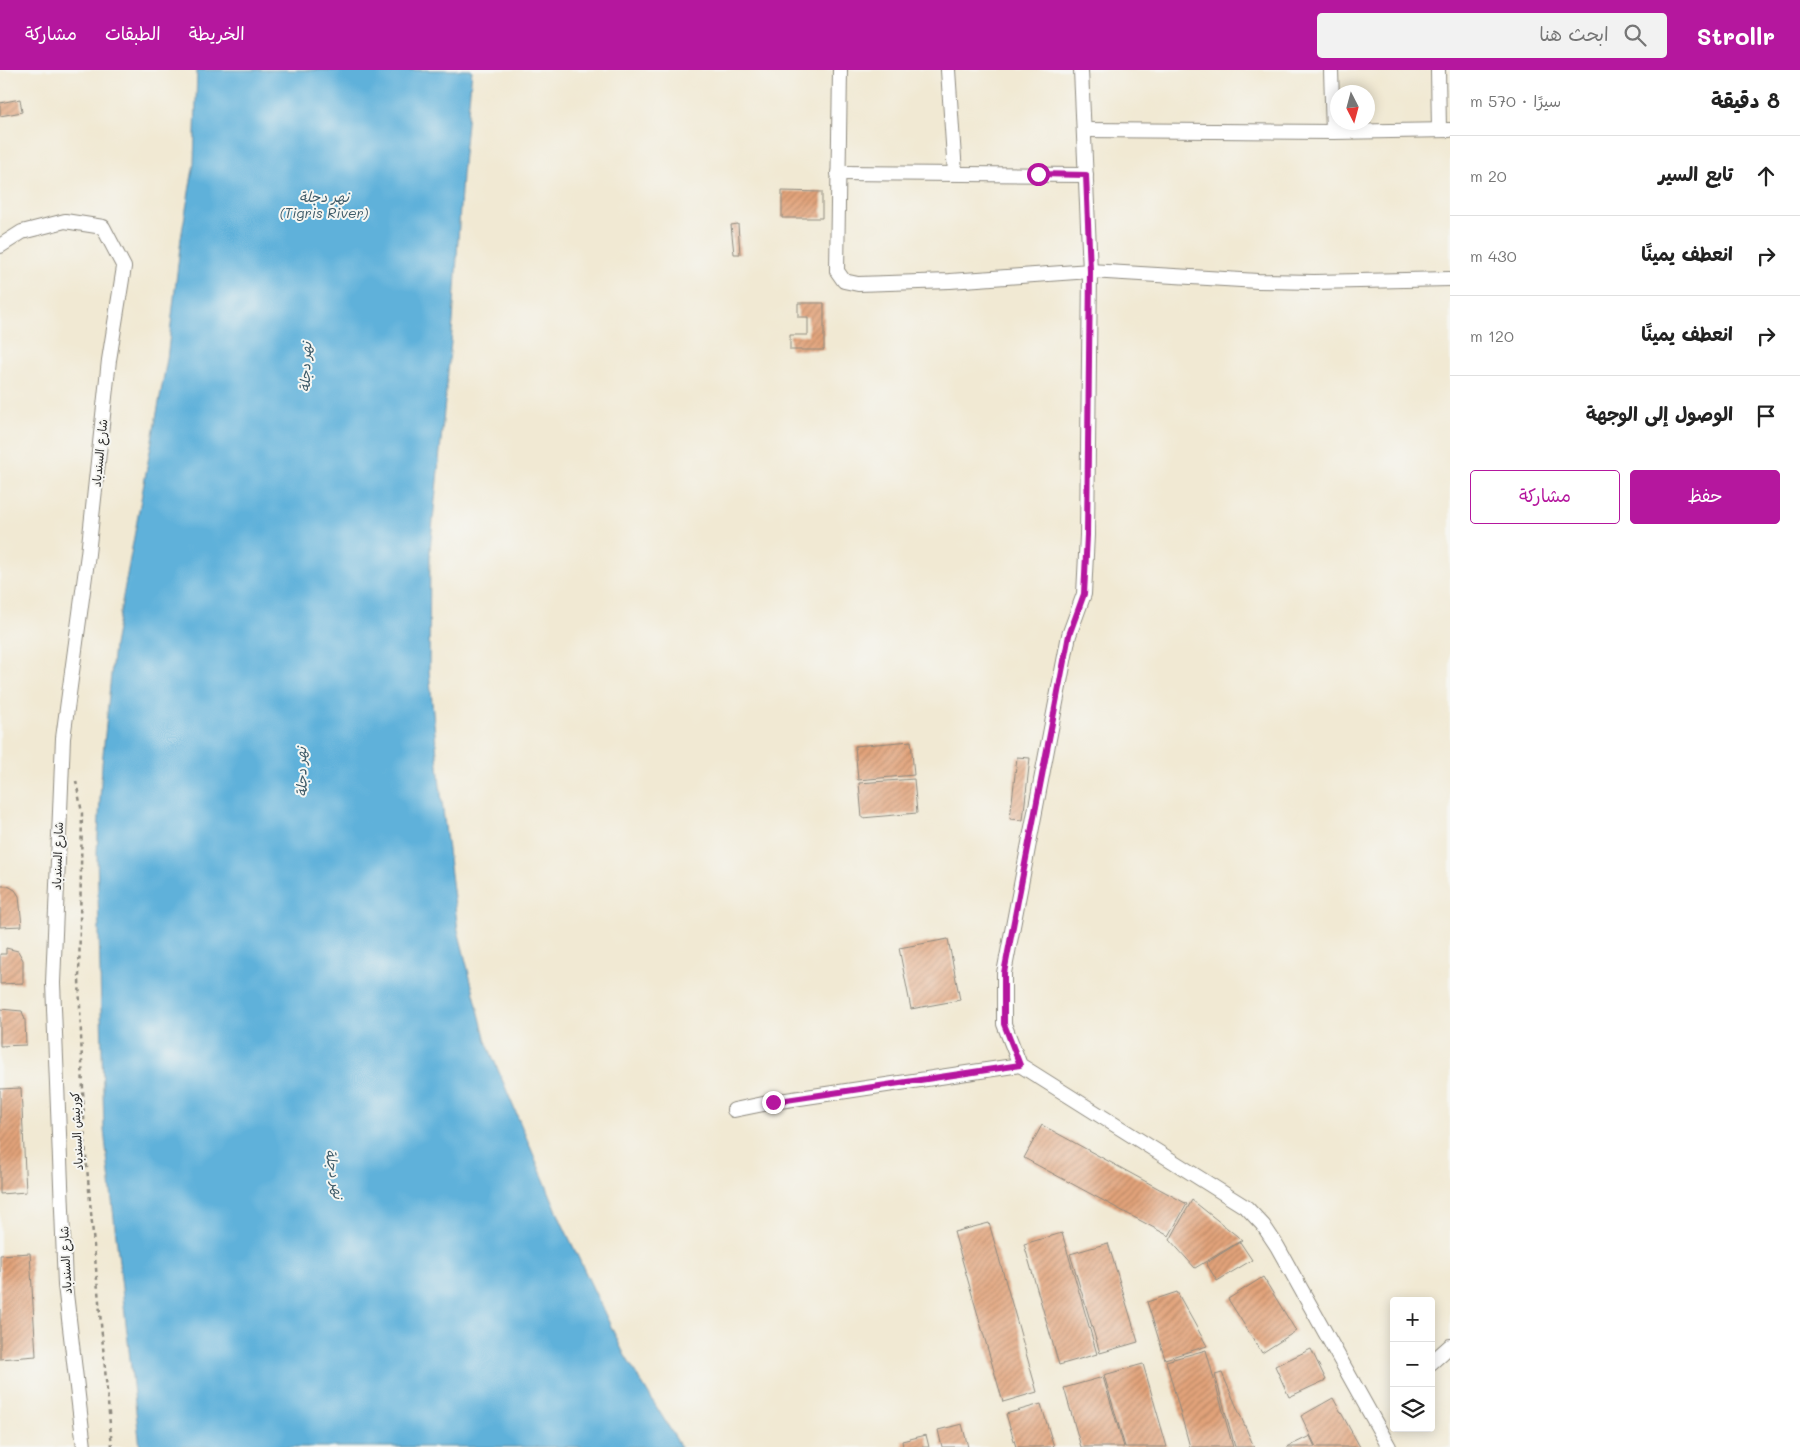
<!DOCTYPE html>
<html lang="ar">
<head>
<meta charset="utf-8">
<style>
  body { margin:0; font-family:Mali,"Playpen Sans Arabic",sans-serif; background:#f2f2f2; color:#222; direction:rtl }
  .controls { position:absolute; right:15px; bottom:15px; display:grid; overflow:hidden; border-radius:5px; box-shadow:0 2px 12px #0003 }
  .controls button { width:45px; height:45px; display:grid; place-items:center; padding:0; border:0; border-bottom:1px solid #e0e0e0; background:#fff; color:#222; font:25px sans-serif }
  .compass { position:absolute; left:1330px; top:15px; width:45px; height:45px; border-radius:50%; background:#fff; box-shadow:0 2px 12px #0003; rotate:174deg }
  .stop { position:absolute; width:15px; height:15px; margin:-11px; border:4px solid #b5179e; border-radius:50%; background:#fff }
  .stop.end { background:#b5179e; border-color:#fff; box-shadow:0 1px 5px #0008 }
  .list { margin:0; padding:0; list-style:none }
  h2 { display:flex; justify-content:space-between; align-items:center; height:65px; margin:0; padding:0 20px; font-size:21px }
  h2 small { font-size:16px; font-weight:400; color:#767676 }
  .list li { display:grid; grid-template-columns:32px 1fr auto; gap:15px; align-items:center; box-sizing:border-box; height:80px; padding:0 20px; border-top:1px solid #e0e0e0 }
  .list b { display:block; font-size:19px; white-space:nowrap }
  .list em { font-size:16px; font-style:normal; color:#767676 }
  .actions { display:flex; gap:10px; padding:15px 20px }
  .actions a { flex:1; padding:11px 0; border:1px solid #b5179e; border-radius:5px; text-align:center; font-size:18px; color:#b5179e }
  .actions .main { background:#b5179e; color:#fff }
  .icon { flex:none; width:28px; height:28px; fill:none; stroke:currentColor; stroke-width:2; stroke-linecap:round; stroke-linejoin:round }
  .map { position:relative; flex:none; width:1450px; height:1377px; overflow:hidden; direction:ltr }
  header { display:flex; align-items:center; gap:30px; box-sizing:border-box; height:70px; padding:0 25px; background:#b5179e; color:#fff }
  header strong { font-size:24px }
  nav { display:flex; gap:28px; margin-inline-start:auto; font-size:18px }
  .search { width:350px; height:45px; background:#f2f2f2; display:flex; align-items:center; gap:12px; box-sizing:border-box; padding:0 18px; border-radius:5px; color:#767676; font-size:19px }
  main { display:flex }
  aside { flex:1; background:#fff }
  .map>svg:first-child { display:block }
  .water { fill:#5eb1da; stroke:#446e82 }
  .building { fill:url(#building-hatch) }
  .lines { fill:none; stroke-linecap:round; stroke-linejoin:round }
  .street-casing { stroke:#8e8a7f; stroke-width:16 }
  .path { stroke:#8e8a7f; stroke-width:2.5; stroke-dasharray:4 4; stroke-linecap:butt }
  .street { stroke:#fff; stroke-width:14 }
  .route { stroke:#b5179e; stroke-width:6 }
  .labels { text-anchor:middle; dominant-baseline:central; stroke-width:4; stroke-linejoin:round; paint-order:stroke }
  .street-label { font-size:12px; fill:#2b2b2b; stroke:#f6f6f2 }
  .water-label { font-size:14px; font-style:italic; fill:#3d5a68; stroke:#f6f6f2 }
</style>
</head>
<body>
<header>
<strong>Strollr</strong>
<div class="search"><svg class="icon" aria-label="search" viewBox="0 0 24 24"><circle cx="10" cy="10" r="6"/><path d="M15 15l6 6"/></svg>ابحث هنا</div>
<nav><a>الخريطة</a><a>الطبقات</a><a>مشاركة</a></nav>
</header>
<main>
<aside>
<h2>8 دقيقة<small>سيرًا · 570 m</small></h2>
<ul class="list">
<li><svg class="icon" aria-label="ahead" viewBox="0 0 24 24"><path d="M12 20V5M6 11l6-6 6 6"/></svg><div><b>تابع السير</b></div><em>20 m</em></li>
<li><svg class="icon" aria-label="right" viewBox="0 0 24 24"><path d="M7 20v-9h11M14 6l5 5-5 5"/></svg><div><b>انعطف يمينًا</b></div><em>430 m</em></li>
<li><svg class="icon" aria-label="right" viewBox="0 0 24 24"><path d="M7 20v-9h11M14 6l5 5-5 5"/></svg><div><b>انعطف يمينًا</b></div><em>120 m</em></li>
<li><svg class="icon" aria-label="arrive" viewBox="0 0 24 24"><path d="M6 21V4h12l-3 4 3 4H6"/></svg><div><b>الوصول إلى الوجهة</b></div></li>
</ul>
<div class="actions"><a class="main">حفظ</a><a>مشاركة</a></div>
</aside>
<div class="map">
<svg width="1450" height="1377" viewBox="0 0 1450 1377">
  <defs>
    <pattern id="building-hatch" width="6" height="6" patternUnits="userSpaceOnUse" patternTransform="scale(1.25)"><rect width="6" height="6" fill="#e2a37a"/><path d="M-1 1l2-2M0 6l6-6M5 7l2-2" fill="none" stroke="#b78564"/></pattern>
  </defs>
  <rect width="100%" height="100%" fill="#f6f6f2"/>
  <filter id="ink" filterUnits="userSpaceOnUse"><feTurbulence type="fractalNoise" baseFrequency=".02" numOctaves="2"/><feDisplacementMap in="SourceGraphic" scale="10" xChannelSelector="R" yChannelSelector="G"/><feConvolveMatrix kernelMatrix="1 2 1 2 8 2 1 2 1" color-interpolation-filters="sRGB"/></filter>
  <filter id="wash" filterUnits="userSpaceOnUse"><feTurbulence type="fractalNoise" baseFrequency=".0096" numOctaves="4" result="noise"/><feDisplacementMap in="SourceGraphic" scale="20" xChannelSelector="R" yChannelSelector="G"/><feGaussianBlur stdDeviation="1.12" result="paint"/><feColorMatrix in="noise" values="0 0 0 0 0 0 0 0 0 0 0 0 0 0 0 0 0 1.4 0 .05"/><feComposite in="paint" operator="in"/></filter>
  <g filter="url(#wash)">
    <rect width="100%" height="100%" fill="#f1e9d3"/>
    <polygon class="water" points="197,0 472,0 462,105 453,252 430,480 429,600 440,716 458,860 486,971 562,1153 624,1284 681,1377 140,1377 104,1060 97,783 102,694 114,575 167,289 181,168 194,93"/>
    <g id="blocks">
      <g class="building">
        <polygon points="20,29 22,42 0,46 0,33"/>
        <polygon points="782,121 822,122 822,148 782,148"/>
        <polygon points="738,154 740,184 734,184 731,155"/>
        <polygon points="798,233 824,233 824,280 790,280 790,265 808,265 808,247 798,247"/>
        <polygon points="911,671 914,705 858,710 855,676"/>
        <polygon points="1017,687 1030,688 1023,750 1010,749"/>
        <polygon points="914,709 917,743 862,748 859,713"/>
        <polygon points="0,816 8,816 15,820 19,826 22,856 0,857"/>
        <polygon points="948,869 960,930 911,939 899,878"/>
        <polygon points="6,878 18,881 23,890 23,913 0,914 0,884 6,884"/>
        <polygon points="0,939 22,941 25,950 26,975 0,976"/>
        <polygon points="21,1018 26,1122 0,1124 0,1019"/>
        <polygon points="1042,1055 1187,1134 1169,1166 1024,1088"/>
        <polygon points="1192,1130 1242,1170 1195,1198 1170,1170"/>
        <polygon points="989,1153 1037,1322 1003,1332 954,1162"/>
        <polygon points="1062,1163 1097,1284 1059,1295 1024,1174"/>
        <polygon points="1240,1172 1252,1190 1217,1211 1206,1193"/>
        <polygon points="1108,1173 1138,1272 1100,1283 1070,1184"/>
        <polygon points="30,1183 36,1286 0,1289 0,1185"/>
        <polygon points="1263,1207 1296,1261 1262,1283 1228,1229"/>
        <polygon points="1177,1222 1207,1276 1165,1289 1147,1232"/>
        <polygon points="1311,1279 1326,1310 1289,1327 1275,1296"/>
        <polygon points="1206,1280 1233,1377 1190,1377 1166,1291"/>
        <polygon points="1143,1294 1167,1377 1125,1377 1104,1305"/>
        <polygon points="1222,1303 1254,1377 1235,1377 1215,1305"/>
        <polygon points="1103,1307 1124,1377 1081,1377 1064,1318"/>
        <polygon points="1333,1328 1360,1377 1316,1377 1301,1346"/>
        <polygon points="1041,1334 1054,1377 1016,1377 1006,1344"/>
        <polygon points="962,1354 968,1377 942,1377 938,1360"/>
        <polygon points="926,1365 929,1377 903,1377 902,1371"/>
        <polygon points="1310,1366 1315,1377 1287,1377"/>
      </g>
    </g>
  </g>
  <g filter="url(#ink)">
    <use href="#blocks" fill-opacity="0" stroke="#8e8a7f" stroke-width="1"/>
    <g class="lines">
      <g class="street-casing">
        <g id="street">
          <polyline points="840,0 837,201 844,211 858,214 950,211 1090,201 1258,211 1314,212 1450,209"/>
          <polyline points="948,0 955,103"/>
          <polyline points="1081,0 1090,201 1087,465 1084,524 1069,565 1004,903 1004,954 1020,995 1247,1138 1263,1155 1277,1176 1389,1377"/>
          <polyline points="1331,0 1333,62"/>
          <polyline points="1438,0 1439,60"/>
          <polyline points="1084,60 1333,62 1450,60"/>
          <polyline points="838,103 1086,105"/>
          <polyline points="0,176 22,162 65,151 103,157 124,197 109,290 88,484 63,668 53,913 65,1215 84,1377"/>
          <polyline points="734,1040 773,1032 1020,995"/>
          <polyline points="1431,1293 1450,1276"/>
        </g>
      </g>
      <polyline class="path" points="76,711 82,743 79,909 85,1075 112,1377"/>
      <use href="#street" class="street"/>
    </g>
  </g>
  <g class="lines" filter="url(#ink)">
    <polyline class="route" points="773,1032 1020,995 1004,954 1004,903 1069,565 1084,524 1087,465 1090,201 1086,105 1038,104"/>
  </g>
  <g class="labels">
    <g class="street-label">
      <text transform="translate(99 383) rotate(-84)">شارع السندباد</text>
      <text transform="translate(57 786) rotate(-88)">شارع السندباد</text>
      <text transform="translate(76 1061) rotate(-93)">كورنيش السندباد</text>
      <text transform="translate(65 1190) rotate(-93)">شارع السندباد</text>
    </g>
    <g class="water-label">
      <text x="324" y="126">نهر دجلة<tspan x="324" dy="16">(Tigris River)</tspan></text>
      <text transform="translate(305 297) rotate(-88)">نهر دجلة</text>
      <text transform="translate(301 702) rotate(-91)">نهر دجلة</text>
      <text transform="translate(335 1104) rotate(80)">نهر دجلة</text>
    </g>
  </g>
</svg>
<div class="controls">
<button>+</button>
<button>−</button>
<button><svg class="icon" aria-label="layers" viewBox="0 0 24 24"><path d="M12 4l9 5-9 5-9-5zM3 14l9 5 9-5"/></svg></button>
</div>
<svg class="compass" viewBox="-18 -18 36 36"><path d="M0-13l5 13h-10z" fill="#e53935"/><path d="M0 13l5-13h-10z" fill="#767676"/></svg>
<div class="stop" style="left:1038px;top:104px"></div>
<div class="stop end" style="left:773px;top:1032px"></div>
</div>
</main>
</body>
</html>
